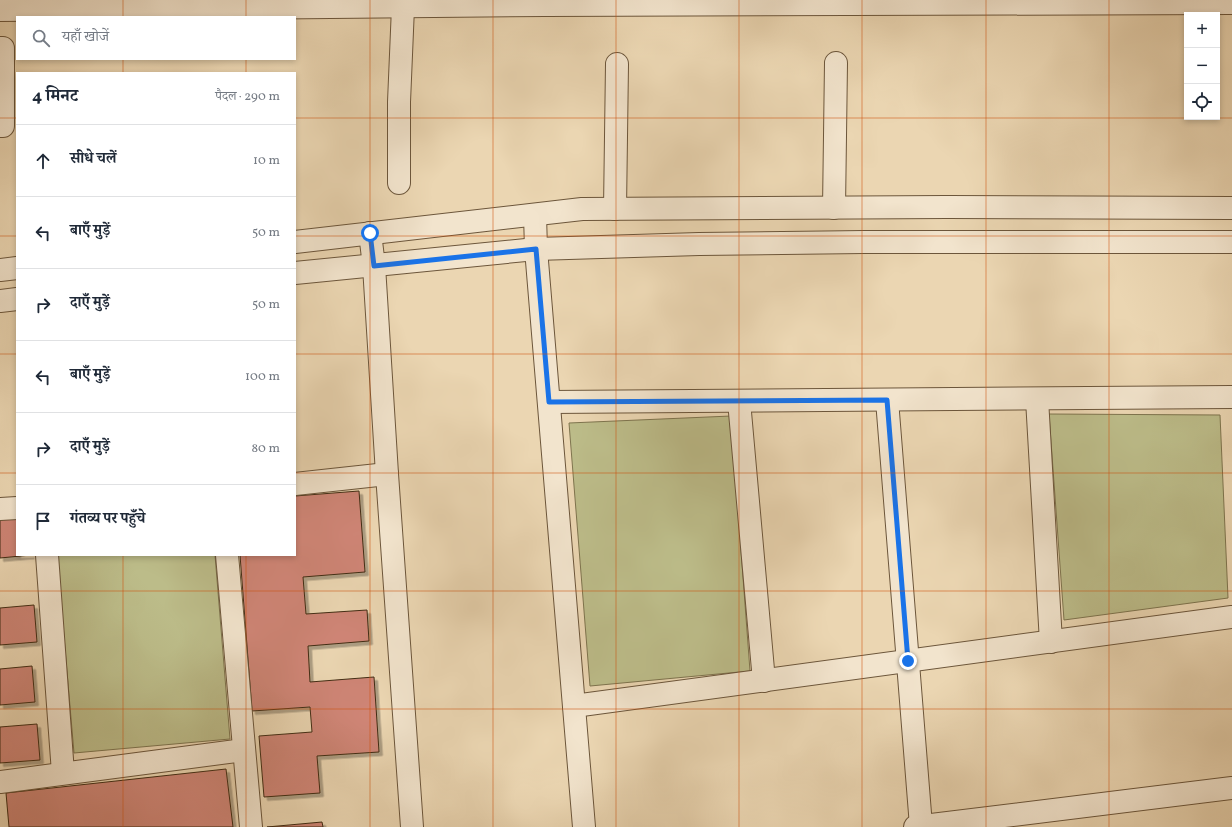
<!DOCTYPE html>
<html lang="hi">
<head>
<meta charset="utf-8">
<style>
  body { margin:0; font-family:Vollkorn,"Noto Serif Devanagari",serif; background:#f2f2f3; color:#1f2937 }
  .controls { position:absolute; right:12px; top:12px; display:grid; overflow:hidden; border-radius:0px; box-shadow:0 2px 6px #0003 }
  .controls button { width:36px; height:36px; display:grid; place-items:center; padding:0; border:0; border-bottom:1px solid #e0e1e3; background:#fff; color:#1f2937; font:20px sans-serif }
  .stop { position:absolute; width:12px; height:12px; margin:-9px; border:3px solid #1a73e8; border-radius:50%; background:#fff }
  .stop.end { background:#1a73e8; border-color:#fff; box-shadow:0 1px 4px #0008 }
  .list { margin:0; padding:0; list-style:none }
  h2 { display:flex; justify-content:space-between; align-items:center; height:52px; margin:0; padding:0 16px; font-size:17px }
  h2 small { font-size:13px; font-weight:400; color:#747a83 }
  .list li { display:grid; grid-template-columns:26px 1fr auto; gap:12px; align-items:center; box-sizing:border-box; height:72px; padding:0 16px; border-top:1px solid #e0e1e3 }
  .list b { display:block; font-size:15px; white-space:nowrap }
  .list em { font-size:13px; font-style:normal; color:#747a83 }
  .icon { flex:none; width:22px; height:22px; fill:none; stroke:currentColor; stroke-width:2; stroke-linecap:round; stroke-linejoin:round }
  .map { position:relative; flex:none; width:1232px; height:827px; overflow:hidden }
  .search { position:absolute; background:#fff; box-shadow:0 2px 6px #0003; left:16px; top:16px; width:280px; height:44px; display:flex; align-items:center; gap:10px; box-sizing:border-box; padding:0 14px; border-radius:0px; color:#747a83; font-size:15px }
  .panel { position:absolute; background:#fff; box-shadow:0 2px 6px #0003; left:16px; top:72px; width:280px; height:484px; border-radius:0px }
  .map>svg:first-child { display:block }
  .green { fill:#bcbc89; stroke:#7e744e }
  .building { fill:#cf8576; stroke:#412c13; filter:url(#shadow) }
  .lines { fill:none; stroke-linecap:round; stroke-linejoin:round }
  .minor-casing { stroke:#6c563b; stroke-width:24 }
  .minor { stroke:#f2e4cd; stroke-width:22 }
  .route { stroke:#1a73e8; stroke-width:5 }
  .grid { fill:none; stroke:#cf520d; stroke-width:1; stroke-opacity:0.55 }
</style>
</head>
<body>
<div class="map">
<svg width="1232" height="827" viewBox="0 0 1232 827">
  <defs>
    <filter id="shadow"><feDropShadow dx="3.5" dy="3.5" stdDeviation="0" flood-color="#0004"/></filter>
  </defs>
  <rect width="100%" height="100%" fill="#ebd6b2"/>
  <filter id="stains"><feTurbulence type="fractalNoise" baseFrequency=".005" numOctaves="4"/><feColorMatrix values="0 0 0 0 .2 0 0 0 0 .09 0 0 0 0 .02 0 0 0 .5 -.17"/></filter>
  <radialGradient id="worn" r=".72"><stop offset=".6" stop-color="#630" stop-opacity="0"/><stop offset="1" stop-color="#630" stop-opacity=".3"/></radialGradient>
  <g class="green">
    <polygon points="1049,414 1220,415 1228,598 1064,620"/>
    <polygon points="731,416 750,671 590,686 569,423"/>
    <polygon points="57,555 215,555 230,739 74,753"/>
  </g>
  <g class="building">
    <polygon points="359,491 365,572 303,577 306,614 367,610 369,641 308,646 310,682 374,677 379,752 317,756 320,793 264,797 259,736 312,732 310,707 252,711 240,555 295,555 295,496"/>
    <polygon points="17,517 17,555 31,555 0,558 0,518"/>
    <polygon points="34,605 37,642 0,645 0,608"/>
    <polygon points="32,666 35,702 0,705 0,669"/>
    <polygon points="37,724 40,760 0,763 0,727"/>
    <polygon points="226,769 233,827 9,827 6,793"/>
    <polygon points="322,822 323,827 267,827"/>
  </g>
  <g class="lines">
    <g class="minor-casing">
      <g id="minor">
        <polyline points="0,10 545,5 1232,3"/>
        <polyline points="0,48 3,48 3,126 0,126"/>
        <polyline points="399,183 399,102 403,7"/>
        <polyline points="834,208 836,63"/>
        <polyline points="615,209 617,64"/>
        <polyline points="535,215 536,249 584,827"/>
        <polyline points="370,233 374,266 387,474 412,827"/>
        <polyline points="295,242 582,209 947,207 1232,208"/>
        <polyline points="0,270 17,268"/>
        <polyline points="295,273 536,249 699,244 864,242 1232,242"/>
        <polyline points="0,301 17,299"/>
        <polyline points="1037,399 1051,642"/>
        <polyline points="887,400 921,826"/>
        <polyline points="739,401 764,681"/>
        <polyline points="549,402 1232,397"/>
        <polyline points="295,484 387,474"/>
        <polyline points="0,509 17,508"/>
        <polyline points="47,555 63,773"/>
        <polyline points="227,555 251,827"/>
        <polyline points="574,706 1232,617"/>
        <polyline points="0,782 244,750"/>
        <polyline points="915,827 1232,788"/>
      </g>
    </g>
    <use href="#minor" class="minor"/>
  </g>
  <g class="lines">
    <polyline class="route" points="370,233 374,266 536,249 549,402 887,400 908,661"/>
  </g>
  <path class="grid" d="M123 0V17M246 0V17M370 0V827M493 0V827M616 0V827M739 0V827M862 0V827M986 0V827M1109 0V827M123 59V73M246 59V73M0 118H17M295 118H1232M0 236H17M295 236H1232M0 354H17M295 354H1232M0 473H17M295 473H1232M123 555V827M246 555V827M0 591H1232M0 709H1232"/>
  <rect width="100%" height="100%" filter="url(#stains)"/>
  <rect width="100%" height="100%" fill="url(#worn)"/>
</svg>
<div class="controls">
<button>+</button>
<button>−</button>
<button><svg class="icon" aria-label="locate" viewBox="0 0 24 24"><circle cx="12" cy="12" r="6"/><path d="M12 2v4M12 18v4M2 12h4M18 12h4"/></svg></button>
</div>
<div class="stop" style="left:370px;top:233px"></div>
<div class="stop end" style="left:908px;top:661px"></div>
<div class="search"><svg class="icon" aria-label="search" viewBox="0 0 24 24"><circle cx="10" cy="10" r="6"/><path d="M15 15l6 6"/></svg>यहाँ खोजें</div>
<section class="panel">
<h2>4 मिनट<small>पैदल · 290 m</small></h2>
<ul class="list">
<li><svg class="icon" aria-label="ahead" viewBox="0 0 24 24"><path d="M12 20V5M6 11l6-6 6 6"/></svg><div><b>सीधे चलें</b></div><em>10 m</em></li>
<li><svg class="icon" aria-label="left" viewBox="0 0 24 24"><path d="M17 20v-9H6M10 6l-5 5 5 5"/></svg><div><b>बाएँ मुड़ें</b></div><em>50 m</em></li>
<li><svg class="icon" aria-label="right" viewBox="0 0 24 24"><path d="M7 20v-9h11M14 6l5 5-5 5"/></svg><div><b>दाएँ मुड़ें</b></div><em>50 m</em></li>
<li><svg class="icon" aria-label="left" viewBox="0 0 24 24"><path d="M17 20v-9H6M10 6l-5 5 5 5"/></svg><div><b>बाएँ मुड़ें</b></div><em>100 m</em></li>
<li><svg class="icon" aria-label="right" viewBox="0 0 24 24"><path d="M7 20v-9h11M14 6l5 5-5 5"/></svg><div><b>दाएँ मुड़ें</b></div><em>80 m</em></li>
<li><svg class="icon" aria-label="arrive" viewBox="0 0 24 24"><path d="M6 21V4h12l-3 4 3 4H6"/></svg><div><b>गंतव्य पर पहुँचे</b></div></li>
</ul>
</section>
</div>
</body>
</html>
